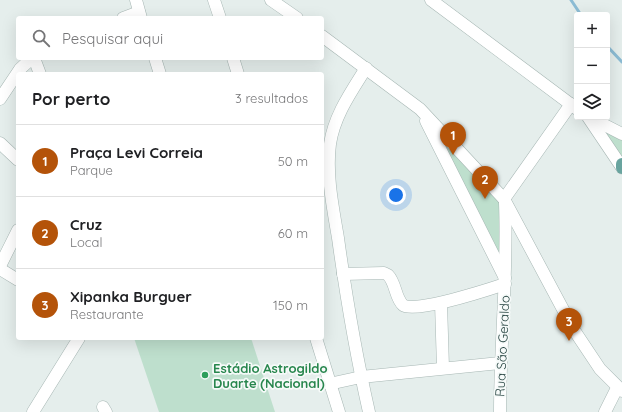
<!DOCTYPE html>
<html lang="pt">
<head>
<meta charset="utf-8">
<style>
  body { margin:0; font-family:Quicksand,sans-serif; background:#f2f2f2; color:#202124 }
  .controls { position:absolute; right:12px; top:12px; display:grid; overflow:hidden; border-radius:4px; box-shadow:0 4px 16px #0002 }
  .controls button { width:36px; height:36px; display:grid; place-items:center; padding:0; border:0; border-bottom:1px solid #e0e0e0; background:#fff; color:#202124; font:20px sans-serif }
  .you { position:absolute; left:396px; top:195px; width:14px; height:14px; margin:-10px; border:3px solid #fff; border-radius:50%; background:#1a73e8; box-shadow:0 0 0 6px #1a73e833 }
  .badge { display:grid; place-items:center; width:26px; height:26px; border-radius:50%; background:#b45309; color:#fff; font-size:13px; font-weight:700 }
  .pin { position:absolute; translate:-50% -33px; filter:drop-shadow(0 1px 2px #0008) }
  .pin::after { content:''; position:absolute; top:21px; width:14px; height:12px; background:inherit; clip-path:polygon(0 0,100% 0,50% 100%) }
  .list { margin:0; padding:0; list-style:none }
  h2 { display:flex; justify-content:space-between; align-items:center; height:52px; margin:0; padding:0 16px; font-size:17px }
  h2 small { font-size:13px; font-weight:400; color:#757577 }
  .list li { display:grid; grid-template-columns:26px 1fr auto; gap:12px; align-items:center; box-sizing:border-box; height:72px; padding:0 16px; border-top:1px solid #e0e0e0 }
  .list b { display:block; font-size:15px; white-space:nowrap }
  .list p { margin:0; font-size:13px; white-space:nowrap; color:#757577 }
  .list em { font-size:13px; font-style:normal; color:#757577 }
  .icon { flex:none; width:22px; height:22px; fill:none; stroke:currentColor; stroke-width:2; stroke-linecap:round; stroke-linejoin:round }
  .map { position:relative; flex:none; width:622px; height:412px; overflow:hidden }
  .search { position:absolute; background:#fff; box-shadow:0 4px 16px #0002; left:16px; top:16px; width:308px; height:44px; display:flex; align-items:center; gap:10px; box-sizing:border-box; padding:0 14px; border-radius:4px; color:#757577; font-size:15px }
  .panel { position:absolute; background:#fff; box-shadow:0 4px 16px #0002; left:16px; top:72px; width:308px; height:268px; border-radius:4px }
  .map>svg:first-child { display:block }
  .green { fill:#bedfcd }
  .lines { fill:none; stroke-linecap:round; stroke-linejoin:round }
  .stream { stroke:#8cbcd4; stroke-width:3 }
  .minor-casing { stroke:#a7b7b4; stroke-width:13 }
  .major-casing { stroke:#c1cac9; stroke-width:13 }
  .minor { stroke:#fff; stroke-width:12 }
  .major { stroke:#69a49f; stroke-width:12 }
  .leisure-dot { fill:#2e9e5b; stroke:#f6faf9; stroke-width:1.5 }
  .labels { text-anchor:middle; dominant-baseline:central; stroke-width:3.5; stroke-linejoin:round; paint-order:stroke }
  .street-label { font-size:13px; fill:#23413e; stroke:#f6faf9 }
  .leisure-label { font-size:13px; font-weight:bold; fill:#27864d; stroke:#f6faf9; text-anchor:start }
</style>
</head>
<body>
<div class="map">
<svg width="622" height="412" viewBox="0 0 622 412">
  <rect width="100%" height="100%" fill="#e5eeec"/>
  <g class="green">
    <polygon points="421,110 504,201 505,276"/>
    <polygon points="600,129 622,137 622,158"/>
    <polygon points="134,338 251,338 275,412 159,412"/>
  </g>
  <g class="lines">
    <g class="stream">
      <polyline points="571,0 581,15"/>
      <polyline points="607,46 622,62"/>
    </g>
    <g class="minor-casing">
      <g id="minor">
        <polyline points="136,0 141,18"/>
        <polyline points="214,0 220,18"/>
        <polyline points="271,0 297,18"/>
        <polyline points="431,0 577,109"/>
        <polyline points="123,18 139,12"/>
        <polyline points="322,36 420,109 504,199 574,330 600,369 622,391"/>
        <polyline points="34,58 40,74"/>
        <polyline points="155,58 160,74"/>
        <polyline points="233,58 238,74"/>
        <path d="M366 68C351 92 334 116 330 144 326 175 333 208 338 238 346 296 356 355 369 412"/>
        <polyline points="0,99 20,69 32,58"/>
        <polyline points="588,117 621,166"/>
        <polyline points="589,117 622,134"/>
        <polyline points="426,121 505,278"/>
        <polyline points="0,143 18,160"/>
        <polyline points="504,199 571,104"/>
        <polyline points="0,266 18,230"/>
        <polyline points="0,269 18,280"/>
        <path d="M343 274 384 273 388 275C396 283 395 298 403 305 413 314 490 289 505 284"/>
        <polyline points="441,303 443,368"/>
        <polyline points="316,338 339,412"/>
        <polyline points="329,384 361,377 500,363"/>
        <polyline points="103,407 106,412"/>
        <polyline points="33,412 79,338"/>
        <path d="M500 412C500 342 508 273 505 203"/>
        <polyline points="605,412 617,388"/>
      </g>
    </g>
    <g class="major-casing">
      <polyline id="major" points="622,164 622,168"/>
    </g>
    <use href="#minor" class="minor"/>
    <use href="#major" class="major"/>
  </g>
  <circle class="leisure-dot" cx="205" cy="375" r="4"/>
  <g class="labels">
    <g class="street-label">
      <text transform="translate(502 346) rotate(-87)">Rua São Geraldo</text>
    </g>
    <g class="leisure-label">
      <text x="213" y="368">Estádio Astrogildo<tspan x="213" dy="15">Duarte (Nacional)</tspan></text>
    </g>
  </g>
</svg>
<div class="controls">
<button>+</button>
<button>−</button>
<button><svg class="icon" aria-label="layers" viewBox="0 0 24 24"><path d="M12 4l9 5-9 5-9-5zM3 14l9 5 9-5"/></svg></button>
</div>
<div class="you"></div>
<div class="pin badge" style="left:453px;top:155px">1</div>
<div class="pin badge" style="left:485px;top:199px">2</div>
<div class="pin badge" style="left:569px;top:341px">3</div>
<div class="search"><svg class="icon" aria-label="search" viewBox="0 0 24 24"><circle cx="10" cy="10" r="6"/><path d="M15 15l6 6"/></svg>Pesquisar aqui</div>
<section class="panel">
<h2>Por perto<small>3 resultados</small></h2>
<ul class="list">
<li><span class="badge">1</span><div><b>Praça Levi Correia</b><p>Parque</p></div><em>50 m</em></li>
<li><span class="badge">2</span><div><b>Cruz</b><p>Local</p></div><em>60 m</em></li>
<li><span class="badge">3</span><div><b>Xipanka Burguer</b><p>Restaurante</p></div><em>150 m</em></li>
</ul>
</section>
</div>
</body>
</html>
